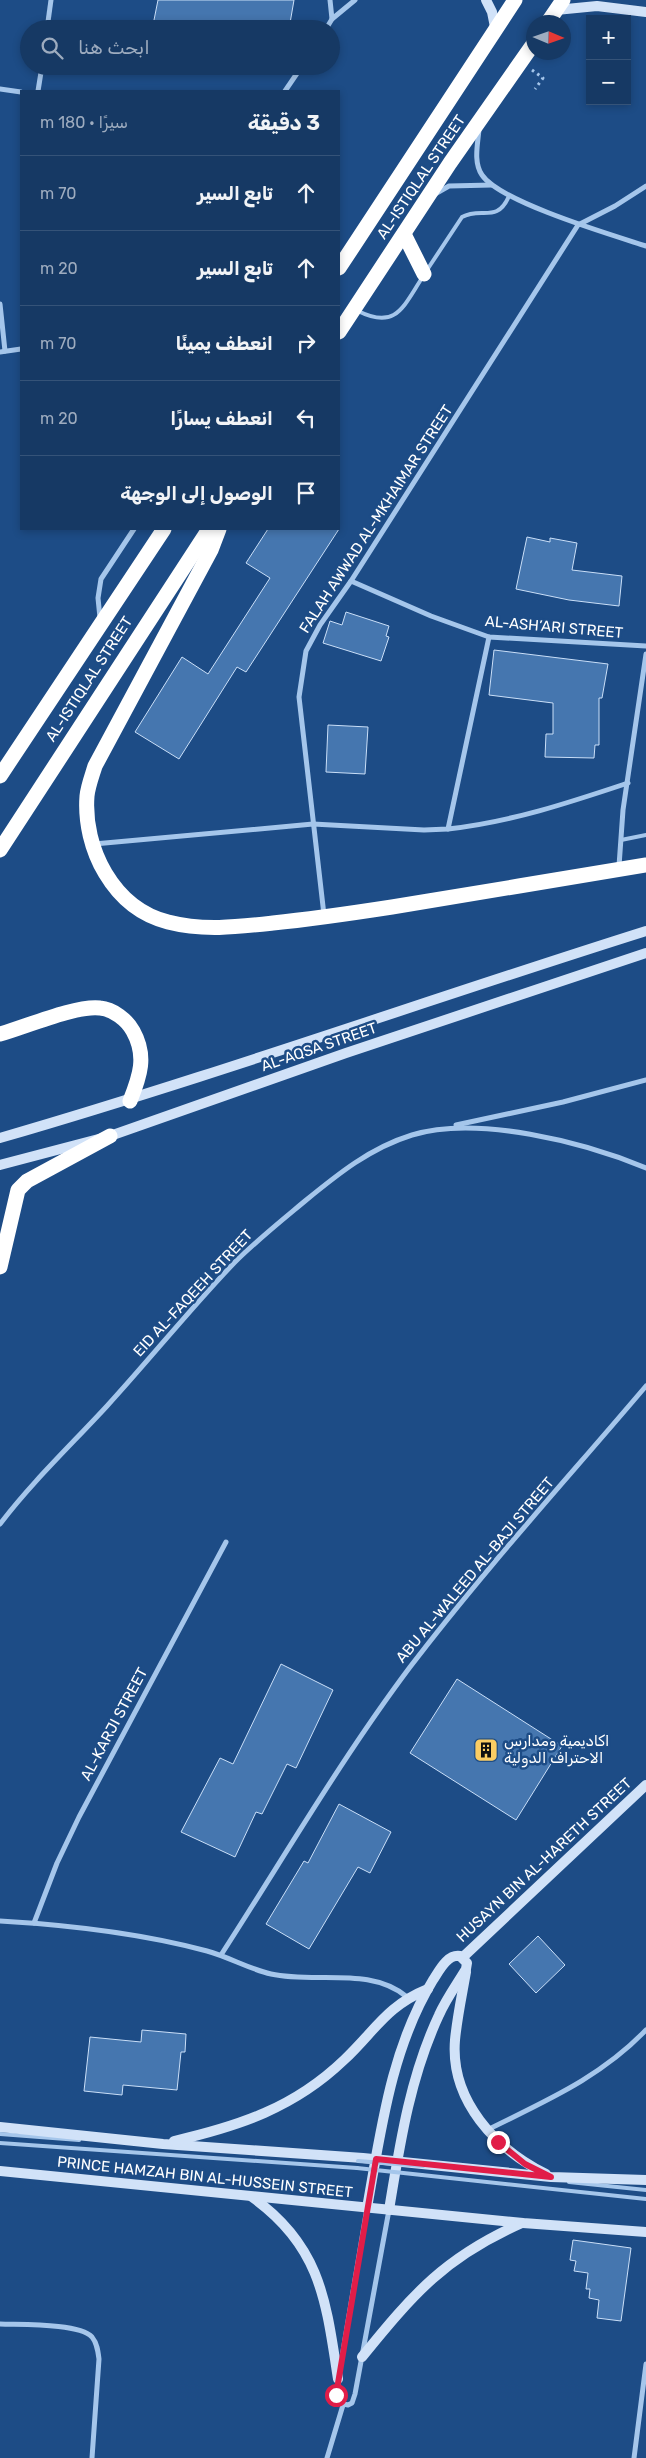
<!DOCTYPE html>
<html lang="ar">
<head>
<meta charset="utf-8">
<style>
  body { margin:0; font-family:Rubik,"Noto Sans Arabic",sans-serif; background:#23446d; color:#f1f3f6; direction:rtl }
  .controls { position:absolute; right:15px; top:15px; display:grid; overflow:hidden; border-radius:0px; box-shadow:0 2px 8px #0003 }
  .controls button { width:45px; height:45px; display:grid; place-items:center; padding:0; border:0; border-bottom:1px solid #355378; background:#163964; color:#f1f3f6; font:25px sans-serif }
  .compass { position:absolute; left:526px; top:15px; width:45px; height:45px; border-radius:50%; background:#163964; box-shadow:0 2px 8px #0003; rotate:92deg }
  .stop { position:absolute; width:15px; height:15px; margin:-11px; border:4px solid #e11d48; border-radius:50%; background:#fff }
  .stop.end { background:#e11d48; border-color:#fff; box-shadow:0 1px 5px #0008 }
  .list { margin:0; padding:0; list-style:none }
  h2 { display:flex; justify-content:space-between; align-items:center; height:65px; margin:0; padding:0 20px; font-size:21px }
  h2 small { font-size:16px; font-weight:400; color:#9eacbf }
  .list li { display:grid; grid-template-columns:32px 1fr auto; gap:15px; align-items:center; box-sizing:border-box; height:75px; padding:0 20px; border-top:1px solid #355378 }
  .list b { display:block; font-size:19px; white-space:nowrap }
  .list em { font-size:16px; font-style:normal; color:#9eacbf }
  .icon { flex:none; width:28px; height:28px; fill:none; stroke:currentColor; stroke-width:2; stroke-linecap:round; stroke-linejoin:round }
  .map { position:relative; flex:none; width:646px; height:2458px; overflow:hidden; direction:ltr }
  .search { position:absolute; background:#163964; box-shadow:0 2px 8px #0003; left:20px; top:20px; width:320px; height:55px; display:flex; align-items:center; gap:12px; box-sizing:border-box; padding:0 18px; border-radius:28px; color:#9eacbf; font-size:19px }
  .panel { position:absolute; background:#163964; box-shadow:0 2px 8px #0003; left:20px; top:90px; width:320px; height:440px; border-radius:0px; direction:rtl }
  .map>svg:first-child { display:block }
  .building { fill:#4576af; stroke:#cadff8 }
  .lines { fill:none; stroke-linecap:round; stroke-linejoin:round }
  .path { stroke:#a5c6eb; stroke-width:3; stroke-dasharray:2.5 4; stroke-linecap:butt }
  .lane { stroke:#a5c6eb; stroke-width:4 }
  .street { stroke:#a5c6eb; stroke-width:5 }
  .secondary { stroke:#d1e2f8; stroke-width:10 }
  .highway { stroke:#fff; stroke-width:15 }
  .lane-bridge { stroke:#a5c6eb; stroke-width:4 }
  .route { stroke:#e11d48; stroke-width:6 }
  .labels { text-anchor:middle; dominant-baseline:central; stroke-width:5; stroke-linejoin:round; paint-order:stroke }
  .street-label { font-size:15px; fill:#fff; stroke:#1d4c86 }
  .poi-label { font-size:15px; fill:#fff; stroke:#1d4c86; text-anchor:start }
</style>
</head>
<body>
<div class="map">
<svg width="646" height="2458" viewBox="0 0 646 2458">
  <rect width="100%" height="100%" fill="#1d4c86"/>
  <g class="building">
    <polygon points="158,0 294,0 289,29 209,29 191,24 190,29 169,29 153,25"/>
    <polygon points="268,529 339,529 246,672 237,667 179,759 135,732 182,657 208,674 270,578 246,563"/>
    <polygon points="527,537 550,542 550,538 577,543 572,570 622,576 619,606 569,600 516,589"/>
    <polygon points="346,612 389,626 386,636 389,637 381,661 323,643 330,621 342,625"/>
    <polygon points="494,650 608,664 602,698 599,698 599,745 595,745 594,758 545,757 546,734 553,734 553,703 489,695"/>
    <polygon points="328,725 368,727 365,774 326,772"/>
    <polygon points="281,1664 333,1690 296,1768 287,1764 262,1814 256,1812 235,1857 181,1832 220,1758 233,1764"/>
    <polygon points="457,1679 562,1746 516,1820 410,1753"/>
    <polygon points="339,1804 391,1832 370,1873 358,1867 309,1949 266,1924 304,1861 308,1863"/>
    <polygon points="538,1936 565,1965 536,1993 509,1964"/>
    <polygon points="142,2030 186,2034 185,2052 181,2052 177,2090 123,2085 122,2095 84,2091 90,2037 141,2042"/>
    <polygon points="573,2240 631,2248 621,2321 597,2318 599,2300 589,2298 590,2289 586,2289 588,2273 574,2271 576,2261 570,2260"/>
  </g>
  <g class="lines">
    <polyline class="path" points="532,70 543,78 535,89"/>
    <g class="lane">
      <path d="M427 270 462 217C481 206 497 224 509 196"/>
      <path d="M358 311C396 330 403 307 422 278"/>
      <polyline points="621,840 646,835"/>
      <polyline points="0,2134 79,2140"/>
      <polyline points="0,2143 357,2168"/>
      <polyline points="422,2175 646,2199"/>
      <polyline points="569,2182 646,2190"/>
    </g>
    <g class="street">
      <polyline points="330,0 332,19"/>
      <polyline points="47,29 51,0"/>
      <polyline points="326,29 332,19 355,0"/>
      <polyline points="0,89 21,92"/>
      <polyline points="38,91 42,66"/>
      <polyline points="285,91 302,66"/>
      <path d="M479 129C478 143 473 162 482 175 500 202 612 235 646 246"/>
      <polyline points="435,194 449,186 492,185"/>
      <polyline points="0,304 5,351"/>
      <polyline points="0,352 21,349"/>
      <polyline points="351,581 431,616 489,637 646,646"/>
      <polyline points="100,618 98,598 101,579 134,529"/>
      <path d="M448 829C511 822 568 803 628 783"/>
      <polyline points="94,844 313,824 424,830 448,829 489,637"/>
      <polyline points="619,866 623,810 646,654"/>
      <polyline points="324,915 299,697 306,651 320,625 351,581 578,225 615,206 646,186"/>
      <polyline points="456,1125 563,1102 646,1080"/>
      <path d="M0 1524C32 1482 71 1445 107 1406 150 1359 190 1309 234 1263 256 1241 281 1221 305 1201 338 1174 370 1148 412 1135 477 1115 584 1142 646 1168"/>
      <path d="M0 1921C69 1925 140 1933 207 1951 229 1957 249 1969 271 1974 316 1984 370 1966 407 1997"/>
      <polyline points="34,1923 57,1863 79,1817 226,1542"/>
      <path d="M221 1955C283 1859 341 1759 410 1667 484 1570 567 1479 646 1386"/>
      <path d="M487 2130C545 2101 600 2078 646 2030"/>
      <path d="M0 2324C19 2325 79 2323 92 2337 97 2343 98 2351 99 2359L92 2458"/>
      <polyline points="340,2369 367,2208"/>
      <polyline points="339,2377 336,2400 339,2403 348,2405 352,2403 355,2394 389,2210"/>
      <polyline points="327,2458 343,2405"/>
      <polyline points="634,2458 646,2364"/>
    </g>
    <g class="secondary">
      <polyline points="486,0 492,12 496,32"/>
      <polyline points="556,10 597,6 646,12"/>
      <path d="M0 1138C217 1075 430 999 646 931"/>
      <polyline points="0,1165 110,1136 346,1053 646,953"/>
      <polyline points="463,1957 646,1785"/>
      <path d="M466 1972C462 1995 457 2018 455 2040 450 2101 496 2149 546 2174"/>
      <polyline points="0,2127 163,2144 363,2158 551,2177 646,2180"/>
      <path d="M174 2141C239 2126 294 2108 344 2060 375 2031 386 2006 428 1989"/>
      <polyline points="0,2171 523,2223 646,2232"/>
      <path d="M252 2197C321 2246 326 2301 338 2379"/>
      <path d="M367 2208C381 2130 391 2049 433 1980 439 1971 447 1954 460 1956L467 1963 466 1969C457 1984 446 1999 439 2015 410 2077 400 2143 389 2210"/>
      <path d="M362 2357C414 2293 445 2257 522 2223"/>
    </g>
    <g class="highway">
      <polyline points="548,22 563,0"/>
      <polyline points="404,234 424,274"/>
      <polyline points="339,268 515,0"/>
      <polyline points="339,332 450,163 534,43"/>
      <path d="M219 529 211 550 95 766C92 776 88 786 87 796 83 848 113 908 168 922 203 931 237 927 273 923 313 919 353 913 392 907 477 893 561 879 646 865"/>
      <polyline points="0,776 164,529"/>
      <polyline points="0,850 209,529"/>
      <path d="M0 1034C25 1027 76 1005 100 1008 113 1009 127 1020 133 1031 147 1056 140 1076 130 1101"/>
      <polyline points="0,1267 18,1190 27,1181 110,1136"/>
    </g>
    <g class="lane-bridge">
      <polyline points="358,2161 423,2166"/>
      <polyline points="357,2168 422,2175"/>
    </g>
  </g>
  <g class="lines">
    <polyline class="route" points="336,2395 376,2159 551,2177 525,2164 498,2142"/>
  </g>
  <defs>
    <g id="building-square" transform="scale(1.25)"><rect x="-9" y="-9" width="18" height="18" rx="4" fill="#fbcd63" stroke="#1d4c86"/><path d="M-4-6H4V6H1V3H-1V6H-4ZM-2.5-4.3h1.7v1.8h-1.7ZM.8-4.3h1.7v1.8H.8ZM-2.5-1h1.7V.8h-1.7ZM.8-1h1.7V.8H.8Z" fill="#111"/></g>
  </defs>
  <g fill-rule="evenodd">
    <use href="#building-square" x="486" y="1750"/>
  </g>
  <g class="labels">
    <g class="street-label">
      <text transform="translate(421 177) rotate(-56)">AL-ISTIQLAL STREET</text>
      <text transform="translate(376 519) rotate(-57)">FALAH AWWAD AL-MKHAIMAR STREET</text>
      <text transform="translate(554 627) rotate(5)">AL-ASH’ARI STREET</text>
      <text transform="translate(89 679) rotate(-57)">AL-ISTIQLAL STREET</text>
      <text transform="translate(319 1047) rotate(-19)">AL-AQSA STREET</text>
      <text transform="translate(193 1293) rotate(-47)">EID AL-FAQEEH STREET</text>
      <text transform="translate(475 1570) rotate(-50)">ABU AL-WALEED AL-BAJI STREET</text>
      <text transform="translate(114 1724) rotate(-62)">AL-KARJI STREET</text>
      <text transform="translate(544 1860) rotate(-43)">HUSAYN BIN AL-HARETH STREET</text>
      <text transform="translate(205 2177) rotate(6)">PRINCE HAMZAH BIN AL-HUSSEIN STREET</text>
    </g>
    <g class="poi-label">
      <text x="504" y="1741">اكاديمية ومدارس<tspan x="504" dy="17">الاحتراف الدولية</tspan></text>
    </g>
  </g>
</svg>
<div class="controls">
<button>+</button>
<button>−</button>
</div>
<svg class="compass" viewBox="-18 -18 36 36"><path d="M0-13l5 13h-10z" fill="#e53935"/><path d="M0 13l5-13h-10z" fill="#9eacbf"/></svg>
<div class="stop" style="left:336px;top:2395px"></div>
<div class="stop end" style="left:498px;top:2142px"></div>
<div class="search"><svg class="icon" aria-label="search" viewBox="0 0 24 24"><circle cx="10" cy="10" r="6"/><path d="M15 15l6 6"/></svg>ابحث هنا</div>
<section class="panel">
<h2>3 دقيقة<small>سيرًا · 180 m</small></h2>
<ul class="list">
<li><svg class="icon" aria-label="ahead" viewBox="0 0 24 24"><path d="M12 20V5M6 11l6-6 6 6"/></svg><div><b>تابع السير</b></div><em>70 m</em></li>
<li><svg class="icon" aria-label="ahead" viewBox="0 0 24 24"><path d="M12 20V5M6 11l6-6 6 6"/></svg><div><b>تابع السير</b></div><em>20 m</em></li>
<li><svg class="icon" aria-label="right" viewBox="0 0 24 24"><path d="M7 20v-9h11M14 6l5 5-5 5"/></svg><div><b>انعطف يمينًا</b></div><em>70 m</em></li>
<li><svg class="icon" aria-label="left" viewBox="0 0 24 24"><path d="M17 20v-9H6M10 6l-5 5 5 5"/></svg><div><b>انعطف يسارًا</b></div><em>20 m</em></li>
<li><svg class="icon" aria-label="arrive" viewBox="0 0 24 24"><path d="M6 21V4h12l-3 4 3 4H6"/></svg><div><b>الوصول إلى الوجهة</b></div></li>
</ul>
</section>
</div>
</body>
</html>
